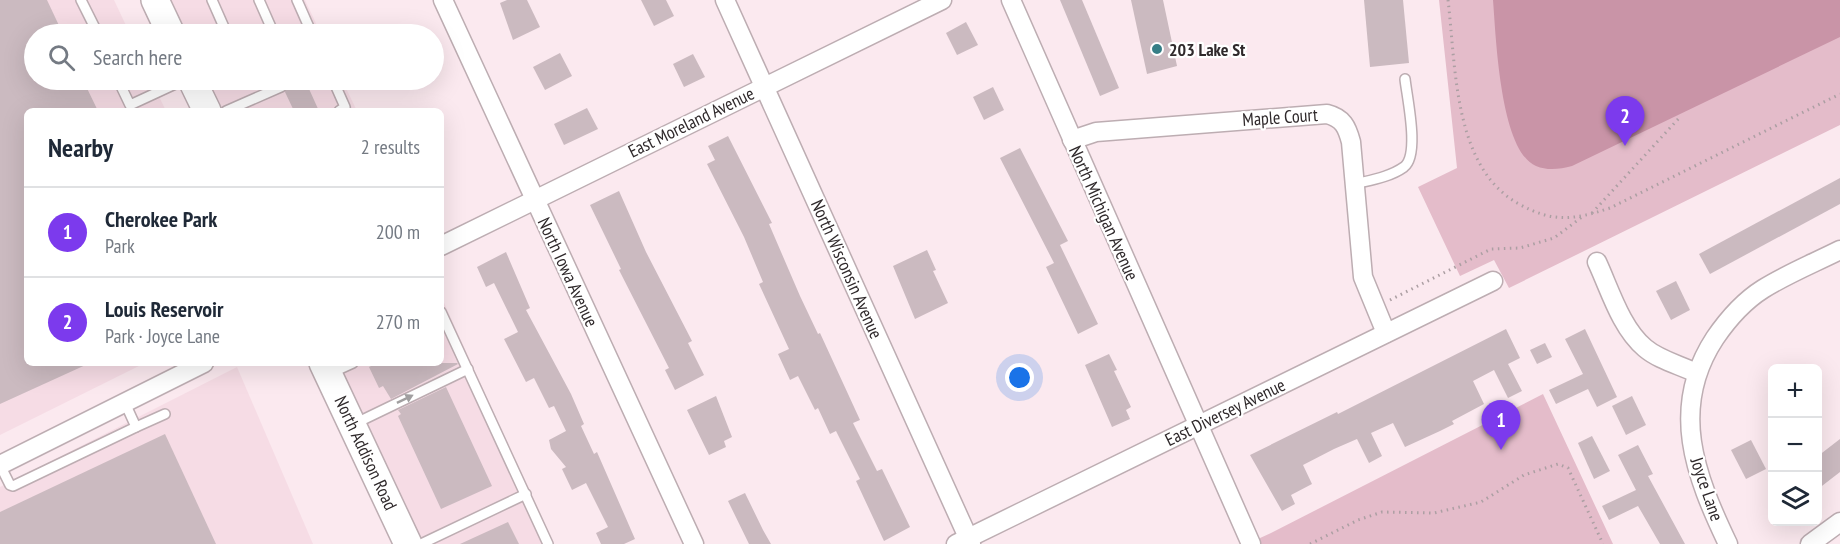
<!DOCTYPE html>
<html lang="en">
<head>
<meta charset="utf-8">
<style>
  body { margin:0; font-family:"PT Sans Narrow",sans-serif; background:#f2f2f3; color:#1f2937 }
  .controls { position:absolute; right:18px; bottom:18px; display:grid; overflow:hidden; border-radius:9px; box-shadow:0 6px 24px #0002 }
  .controls button { width:54px; height:54px; display:grid; place-items:center; padding:0; border:0; border-bottom:2px solid #e0e1e3; background:#fff; color:#1f2937; font:30px sans-serif }
  .you { position:absolute; left:1020px; top:378px; width:21px; height:21px; margin:-15px; border:4px solid #fff; border-radius:50%; background:#1a73e8; box-shadow:0 0 0 9px #1a73e833 }
  .badge { display:grid; place-items:center; width:39px; height:39px; border-radius:50%; background:#7c3aed; color:#fff; font-size:20px; font-weight:700 }
  .pin { position:absolute; translate:-50% -50px; filter:drop-shadow(0 2px 3px #0008) }
  .pin::after { content:''; position:absolute; top:32px; width:21px; height:18px; background:inherit; clip-path:polygon(0 0,100% 0,50% 100%) }
  .list { margin:0; padding:0; list-style:none }
  h2 { display:flex; justify-content:space-between; align-items:center; height:78px; margin:0; padding:0 24px; font-size:26px }
  h2 small { font-size:20px; font-weight:400; color:#747a83 }
  .list li { display:grid; grid-template-columns:39px 1fr auto; gap:18px; align-items:center; box-sizing:border-box; height:90px; padding:0 24px; border-top:2px solid #e0e1e3 }
  .list b { display:block; font-size:22px; white-space:nowrap }
  .list p { margin:0; font-size:20px; white-space:nowrap; color:#747a83 }
  .list em { font-size:20px; font-style:normal; color:#747a83 }
  .icon { flex:none; width:33px; height:33px; fill:none; stroke:currentColor; stroke-width:2; stroke-linecap:round; stroke-linejoin:round }
  .map { position:relative; flex:none; width:1840px; height:544px; overflow:hidden }
  .search { position:absolute; background:#fff; box-shadow:0 6px 24px #0002; left:24px; top:24px; width:420px; height:66px; display:flex; align-items:center; gap:15px; box-sizing:border-box; padding:0 21px; border-radius:33px; color:#747a83; font-size:22px }
  .panel { position:absolute; background:#fff; box-shadow:0 6px 24px #0002; left:24px; top:108px; width:420px; height:258px; border-radius:9px }
  .map>svg:first-child { display:block }
  .built { fill:#f6dce5 }
  .green { fill:#e4bcca }
  .water { fill:#c994a7 }
  .building { fill:#cbbac0 }
  .lines { fill:none; stroke-linecap:round; stroke-linejoin:round }
  .lane-casing { stroke:#bdadb2; stroke-width:12 }
  .street-casing { stroke:#bdadb2; stroke-width:21 }
  .secondary-casing { stroke:#bdadb2; stroke-width:30 }
  .path { stroke:#ac9fa3; stroke-width:3; stroke-dasharray:1.5 4.5; stroke-linecap:butt }
  .lane { stroke:#fff; stroke-width:9 }
  .street { stroke:#fff; stroke-width:18 }
  .secondary { stroke:#fff; stroke-width:27 }
  .oneway { fill:#a19fa0 }
  .poi-dot { fill:#367e86; stroke:#fff; stroke-width:2 }
  .labels { text-anchor:middle; dominant-baseline:central; stroke-width:4.5; stroke-linejoin:round; paint-order:stroke }
  .poi-label { font-size:18px; font-weight:bold; fill:#2f292b; stroke:#fff; text-anchor:start }
  .street-label { font-size:18px; fill:#2f292b; stroke:#fff }
</style>
</head>
<body>
<div class="map">
<svg width="1840" height="544" viewBox="0 0 1840 544">
  <rect width="100%" height="100%" fill="#fbe9ef"/>
  <g class="built">
    <polygon points="0,0 114,0 130,34 34,34 34,80 151,80 166,111 27,111 27,363 145,363 0,435"/>
    <polygon points="164,0 305,0 321,34 181,34"/>
    <polygon points="202,80 342,80 357,111 217,111"/>
    <polygon points="441,296 553,544 422,544 337,363 441,363"/>
    <polygon points="237,367 313,544 0,544 0,487"/>
  </g>
  <g class="green">
    <polygon points="1439,0 1840,0 1840,125 1509,288 1494,260 1460,276 1418,187 1457,168"/>
    <polygon points="1543,394 1613,544 1247,544 1271,533"/>
  </g>
  <path class="water" d="M1493 0H1840V37L1572 166C1560 169 1548 171 1536 166 1500 151 1496 36 1493 0Z"/>
  <g class="building">
    <polygon points="0,0 47,0 63,34 34,34 34,80 83,80 98,111 27,111 27,363 90,363 0,404"/>
    <polygon points="507,0 527,0 540,27 513,40 500,3"/>
    <polygon points="641,0 666,0 674,16 654,26"/>
    <polygon points="1060,0 1082,0 1119,88 1100,96"/>
    <polygon points="1131,0 1163,0 1177,66 1147,74"/>
    <polygon points="1364,0 1403,0 1409,63 1370,67"/>
    <polygon points="966,22 978,45 957,55 946,33"/>
    <polygon points="560,53 572,76 545,90 533,67"/>
    <polygon points="693,54 705,77 684,87 673,64"/>
    <polygon points="280,80 305,80 319,111 294,111 285,92 287,84"/>
    <polygon points="993,87 1004,110 984,120 973,97"/>
    <polygon points="587,108 598,129 564,145 554,124"/>
    <polygon points="728,136 772,223 769,224 800,296 818,334 820,333 860,420 853,423 877,471 882,469 910,527 884,541 856,481 860,479 836,431 830,434 818,408 815,410 798,376 790,380 778,354 789,349 759,284 763,282 744,237 707,164 715,160 708,146"/>
    <polygon points="1020,148 1068,241 1060,245 1098,324 1078,334 1046,267 1054,263 1000,158"/>
    <polygon points="1840,178 1840,204 1710,274 1699,254"/>
    <polygon points="619,191 646,252 692,341 688,343 704,375 675,390 665,370 669,368 619,270 621,269 590,205"/>
    <polygon points="927,250 936,270 933,271 948,303 915,319 893,266"/>
    <polygon points="506,252 530,308 526,310 571,394 584,424 581,426 594,454 597,452 635,539 624,544 601,544 596,533 608,527 586,483 572,490 562,469 566,467 551,449 549,440 566,431 554,406 549,408 534,378 526,382 504,339 518,332 494,283 486,287 477,267"/>
    <polygon points="1676,281 1690,310 1671,320 1656,291"/>
    <polygon points="1506,329 1520,358 1508,364 1522,391 1508,398 1494,370 1473,381 1484,404 1452,421 1454,424 1440,431 1405,447 1393,423 1371,433 1382,456 1369,463 1357,439 1334,449 1303,465 1312,484 1291,495 1295,504 1282,511 1250,455 1337,412 1338,414"/>
    <polygon points="1585,329 1617,397 1597,407 1588,389 1556,404 1549,390 1583,374 1565,339"/>
    <polygon points="1545,343 1552,357 1537,364 1530,350"/>
    <polygon points="1109,354 1117,370 1114,371 1131,407 1126,410 1130,419 1112,427 1085,365"/>
    <polygon points="377,363 457,363 458,364 391,399 383,386 379,388 369,367"/>
    <polygon points="446,387 492,486 441,509 398,416 401,414 398,410"/>
    <polygon points="716,396 732,437 724,441 726,447 709,455 687,410"/>
    <polygon points="1632,396 1646,425 1626,435 1612,406"/>
    <polygon points="165,434 216,544 0,544 0,512"/>
    <polygon points="1592,436 1610,471 1594,479 1578,443"/>
    <polygon points="1840,439 1840,472 1818,489 1818,456"/>
    <polygon points="1751,440 1766,469 1746,479 1731,450"/>
    <polygon points="1638,445 1653,474 1648,476 1685,544 1660,544 1638,506 1609,520 1602,506 1636,490 1618,455"/>
    <polygon points="745,493 763,530 771,544 749,544 728,501"/>
    <polygon points="508,522 519,544 460,544"/>
  </g>
  <g class="lines">
    <g class="lane-casing">
      <g id="lane">
        <polyline points="81,0 98,34"/>
        <polyline points="212,0 227,34"/>
        <polyline points="259,0 274,34"/>
        <polyline points="297,0 312,34"/>
        <polyline points="118,80 130,105 184,80"/>
        <polyline points="333,80 345,107 339,111"/>
        <polyline points="226,111 281,87"/>
        <path d="M1355 184C1371 180 1390 177 1404 167 1420 155 1407 98 1405 79"/>
        <polyline points="441,312 548,544"/>
        <polyline points="331,373 353,363"/>
        <polyline points="354,424 468,369"/>
        <polyline points="136,427 165,414"/>
        <polyline points="0,465 10,485 13,486 136,427 125,403"/>
        <polyline points="421,544 526,494"/>
      </g>
    </g>
    <g class="street-casing">
      <g id="street">
        <polyline points="443,0 694,544"/>
        <polyline points="725,0 971,544"/>
        <polyline points="1011,0 1251,544"/>
        <path d="M1072 140 1096 132 1327 114C1343 118 1347 127 1351 142L1363 277 1386 333"/>
        <polyline points="441,246 942,0"/>
        <path d="M1597 262C1610 290 1621 328 1645 348 1659 360 1680 365 1696 373"/>
        <polyline points="0,465 204,363"/>
        <polyline points="956,544 1493,281"/>
        <path d="M1728 544C1695 475 1669 408 1715 338 1728 319 1744 301 1763 289 1787 274 1814 263 1840 250"/>
        <polyline points="1810,544 1840,522"/>
      </g>
    </g>
    <g class="secondary-casing">
      <g id="secondary">
        <polyline points="155,0 171,34"/>
        <polyline points="192,80 207,111"/>
        <polyline points="323,363 408,544"/>
      </g>
    </g>
    <g class="path">
      <path d="M1448 0C1456 66 1453 168 1519 204 1553 223 1574 220 1610 208L1840 94"/>
      <polyline points="1592,213 1680,117"/>
      <polyline points="1390,300 1491,249 1520,248 1554,238 1582,217"/>
      <polyline points="1310,544 1358,520 1382,512 1434,513 1481,502 1524,475 1558,464 1568,468 1603,544"/>
    </g>
    <use href="#lane" class="lane"/>
    <use href="#street" class="street"/>
    <use href="#secondary" class="secondary"/>
  </g>
  <defs><path id="oneway-solid" d="M-6-.8H1V-3.2L6.5 0L1 3.2V.8H-6Z" transform="scale(1.5)"/></defs>
  <use class="oneway" href="#oneway-solid" transform="translate(405 399) rotate(-26)"/>
  <circle class="poi-dot" cx="1157" cy="49" r="6"/>
  <g class="labels">
    <g class="poi-label">
      <text x="1169" y="49">203 Lake St</text>
    </g>
    <g class="street-label">
      <text transform="translate(1280 117) rotate(-4)">Maple Court</text>
      <text transform="translate(691 122) rotate(-26)">East Moreland Avenue</text>
      <text transform="translate(1104 213) rotate(66)">North Michigan Avenue</text>
      <text transform="translate(847 269) rotate(66)">North Wisconsin Avenue</text>
      <text transform="translate(568 272) rotate(65)">North Iowa Avenue</text>
      <text transform="translate(1225 412) rotate(-26)">East Diversey Avenue</text>
      <text transform="translate(366 453) rotate(65)">North Addison Road</text>
      <text transform="translate(1707 489) rotate(71)">Joyce Lane</text>
    </g>
  </g>
</svg>
<div class="controls">
<button>+</button>
<button>−</button>
<button><svg class="icon" aria-label="layers" viewBox="0 0 24 24"><path d="M12 4l9 5-9 5-9-5zM3 14l9 5 9-5"/></svg></button>
</div>
<div class="you"></div>
<div class="pin badge" style="left:1501px;top:450px">1</div>
<div class="pin badge" style="left:1625px;top:146px">2</div>
<div class="search"><svg class="icon" aria-label="search" viewBox="0 0 24 24"><circle cx="10" cy="10" r="6"/><path d="M15 15l6 6"/></svg>Search here</div>
<section class="panel">
<h2>Nearby<small>2 results</small></h2>
<ul class="list">
<li><span class="badge">1</span><div><b>Cherokee Park</b><p>Park</p></div><em>200 m</em></li>
<li><span class="badge">2</span><div><b>Louis Reservoir</b><p>Park · Joyce Lane</p></div><em>270 m</em></li>
</ul>
</section>
</div>
</body>
</html>
